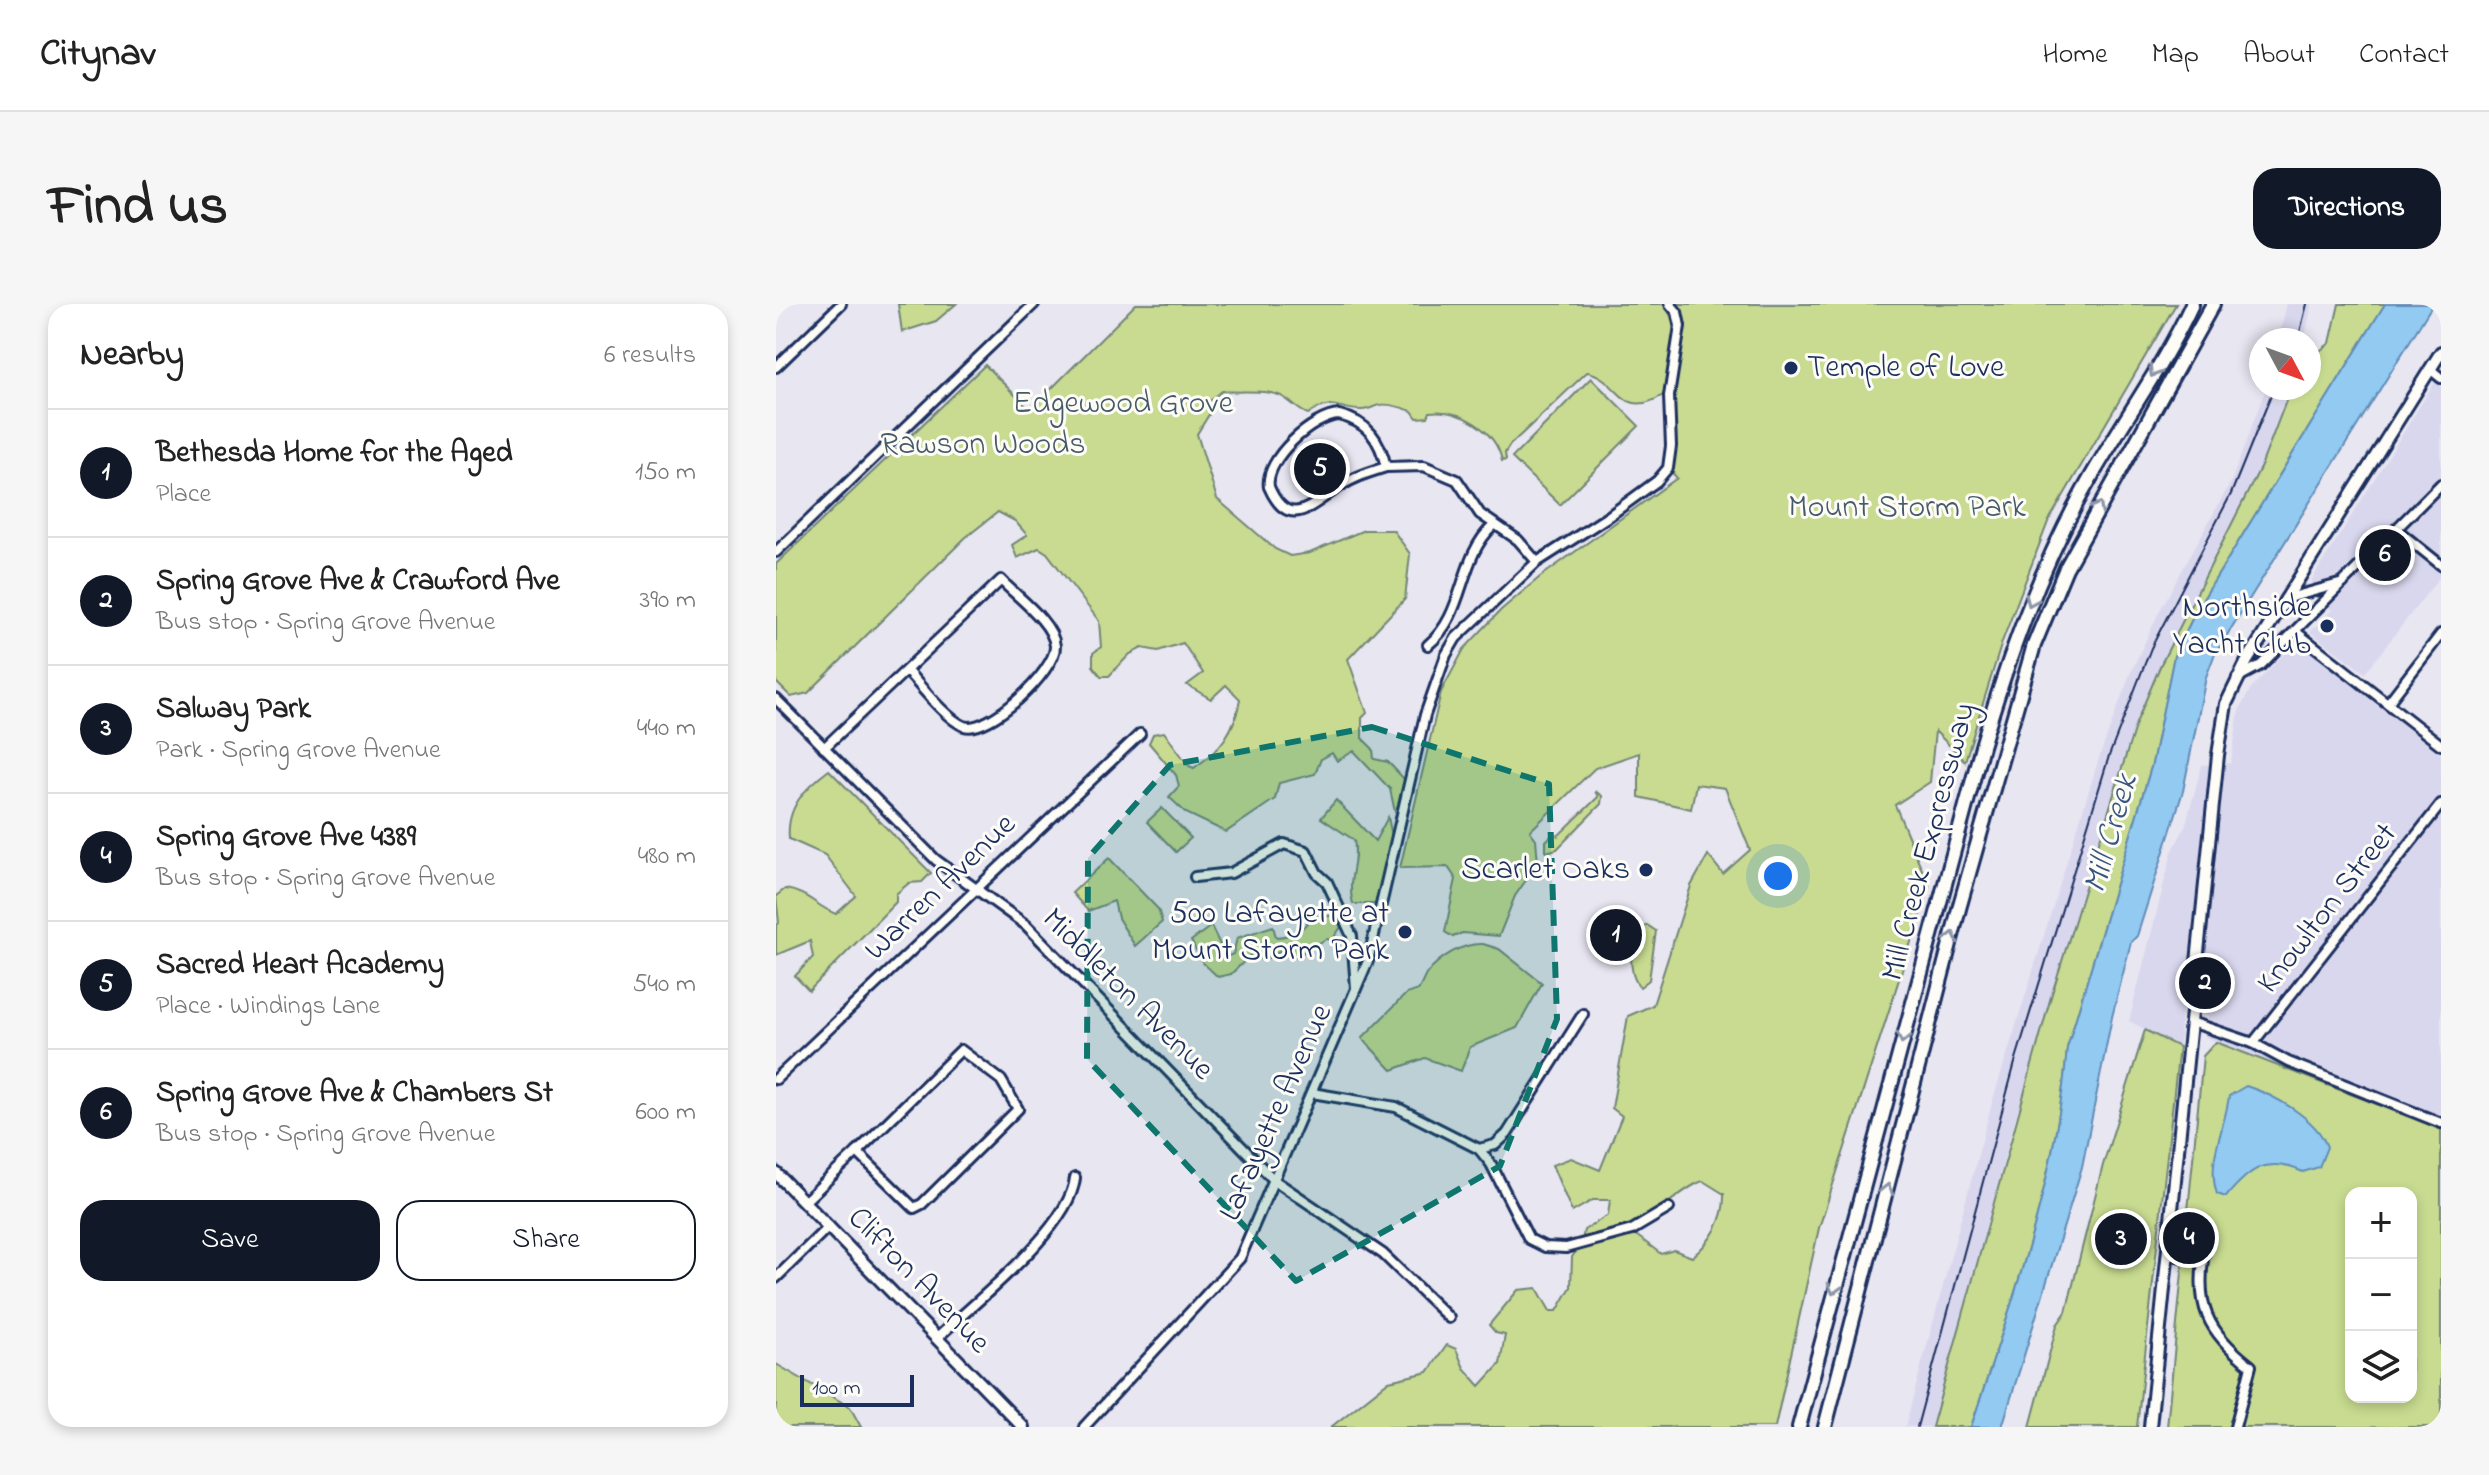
<!DOCTYPE html>
<html lang="en">
<head>
<meta charset="utf-8">
<style>
  body { margin:0; font-family:"Indie Flower",sans-serif; background:#f6f6f6; color:#222 }
  .controls { position:absolute; right:24px; bottom:24px; display:grid; overflow:hidden; border-radius:16px; box-shadow:0 4px 12px #0003 }
  .controls button { width:72px; height:72px; display:grid; place-items:center; padding:0; border:0; border-bottom:2px solid #e0e0e0; background:#fff; color:#222; font:40px sans-serif }
  .compass { position:absolute; left:1473px; top:24px; width:72px; height:72px; border-radius:50%; background:#fff; box-shadow:0 4px 12px #0003; rotate:131deg }
  .scale { position:absolute; left:24px; bottom:20px; width:114px; box-sizing:border-box; padding-left:8px; border:4px solid #1b2f5e; border-top:0; font-size:22px; line-height:28px; white-space:nowrap; color:#1b2f5e; -webkit-text-stroke:6px #fdfcf7; paint-order:stroke }
  .you { position:absolute; left:1002px; top:572px; width:28px; height:28px; margin:-20px; border:6px solid #fff; border-radius:50%; background:#1a73e8; box-shadow:0 0 0 12px #1a73e833 }
  .badge { display:grid; place-items:center; width:52px; height:52px; border-radius:50%; background:#111827; color:#fff; font-size:26px; font-weight:700 }
  .pin { position:absolute; translate:-50% -50%; border:4px solid #fff; box-shadow:0 2px 8px #0006 }
  .list { margin:0; padding:0; list-style:none }
  h2 { display:flex; justify-content:space-between; align-items:center; height:104px; margin:0; padding:0 32px; font-size:34px }
  h2 small { font-size:26px; font-weight:400; color:#767676 }
  .list li { display:grid; grid-template-columns:52px 1fr auto; gap:24px; align-items:center; box-sizing:border-box; height:128px; padding:0 32px; border-top:2px solid #e0e0e0 }
  .list b { display:block; font-size:30px; white-space:nowrap }
  .list p { margin:0; font-size:26px; white-space:nowrap; color:#767676 }
  .list em { font-size:26px; font-style:normal; color:#767676 }
  .actions { display:flex; gap:16px; padding:24px 32px }
  .actions a { flex:1; padding:18px 0; border:2px solid #111827; border-radius:24px; text-align:center; font-size:28px; color:#111827 }
  .actions .main { background:#111827; color:#fff }
  .icon { flex:none; width:44px; height:44px; fill:none; stroke:currentColor; stroke-width:2; stroke-linecap:round; stroke-linejoin:round }
  .map { position:relative; flex:none; width:1665px; height:1123px; overflow:hidden; border-radius:24px }
  header { display:flex; align-items:center; gap:48px; box-sizing:border-box; height:112px; padding:0 40px; background:#fff; border-bottom:2px solid #e0e0e0 }
  header strong { font-size:38px }
  nav { display:flex; gap:44px; margin-inline-start:auto; font-size:28px }
  .intro { display:flex; align-items:center; justify-content:space-between; box-sizing:border-box; height:192px; padding:0 48px }
  h1 { margin:0; font-size:56px }
  .button { padding:20px 36px; border-radius:24px; background:#111827; color:#fff; font-size:28px; font-weight:700 }
  main { display:flex; gap:48px; padding:0 48px }
  aside { flex:1; background:#fff; border-radius:24px; box-shadow:0 4px 12px #0003 }
  .map>svg:first-child { display:block }
  .built { fill:#d9d7ed }
  .green { fill:#c8db90; stroke:#728577; stroke-width:2; fill-rule:evenodd }
  .water { fill:#92caf1; stroke:#628cb6; stroke-width:2 }
  .lines { fill:none; stroke-linecap:round; stroke-linejoin:round }
  .minor-casing { stroke:#1b2f5e; stroke-width:14 }
  .major-casing { stroke:#1b2f5e; stroke-width:16 }
  .highway-casing { stroke:#1b2f5e; stroke-width:18 }
  .minor { stroke:#fdfcf7; stroke-width:8 }
  .major { stroke:#fdfcf7; stroke-width:10 }
  .highway { stroke:#fdfcf7; stroke-width:12 }
  .rail { stroke:#1b2f5e; stroke-width:2 }
  .oneway { stroke:#8c96aa }
  .marked { fill:#0f766e; fill-opacity:0.2; stroke:#0f766e; stroke-width:6; stroke-dasharray:16 10; stroke-linejoin:round }
  .poi-dot { fill:#1b2f5e; stroke:#fdfcf7; stroke-width:3 }
  .labels { text-anchor:middle; dominant-baseline:central; stroke-width:6; stroke-linejoin:round; paint-order:stroke }
  .poi-label { font-size:32px; fill:#1b2f5e; stroke:#fdfcf7; text-anchor:end }
  .park-label { font-size:32px; fill:#465a6a; stroke:#fdfcf7 }
  .street-label { font-size:32px; fill:#1b2f5e; stroke:#fdfcf7 }
  .water-label { font-size:34px; font-style:italic; fill:#395683; stroke:#fdfcf7 }
</style>
</head>
<body>
<header>
<strong>Citynav</strong>
<nav><a>Home</a><a>Map</a><a>About</a><a>Contact</a></nav>
</header>
<div class="intro"><h1>Find us</h1><a class="button">Directions</a></div>
<main>
<aside>
<h2>Nearby<small>6 results</small></h2>
<ul class="list">
<li><span class="badge">1</span><div><b>Bethesda Home for the Aged</b><p>Place</p></div><em>150 m</em></li>
<li><span class="badge">2</span><div><b>Spring Grove Ave &amp; Crawford Ave</b><p>Bus stop · Spring Grove Avenue</p></div><em>390 m</em></li>
<li><span class="badge">3</span><div><b>Salway Park</b><p>Park · Spring Grove Avenue</p></div><em>440 m</em></li>
<li><span class="badge">4</span><div><b>Spring Grove Ave 4389</b><p>Bus stop · Spring Grove Avenue</p></div><em>480 m</em></li>
<li><span class="badge">5</span><div><b>Sacred Heart Academy</b><p>Place · Windings Lane</p></div><em>540 m</em></li>
<li><span class="badge">6</span><div><b>Spring Grove Ave &amp; Chambers St</b><p>Bus stop · Spring Grove Avenue</p></div><em>600 m</em></li>
</ul>
<div class="actions"><a class="main">Save</a><a>Share</a></div>
</aside>
<div class="map">
<svg width="1665" height="1123" viewBox="0 0 1665 1123">
  <rect width="100%" height="100%" fill="#e8e6f1"/>
  <filter id="ink" filterUnits="userSpaceOnUse"><feTurbulence type="fractalNoise" baseFrequency=".0125" numOctaves="2"/><feDisplacementMap in="SourceGraphic" scale="16" xChannelSelector="R" yChannelSelector="G"/><feConvolveMatrix kernelMatrix="1 2 1 2 8 2 1 2 1" color-interpolation-filters="sRGB"/></filter>
  <g filter="url(#ink)">
    <g class="built">
      <polygon points="1511,0 1536,0 1528,36 1502,36"/>
      <polygon points="1665,68 1665,271 1589,369 1534,328 1556,306 1537,285 1535,277"/>
      <polygon points="1490,84 1515,84 1485,162 1385,360 1360,419 1239,816 1156,1123 1129,1123 1216,799 1323,454 1354,370 1383,308 1455,178"/>
      <polygon points="1521,337 1665,450 1665,825 1429,733 1432,712 1406,705 1403,743 1353,717 1396,548 1409,523 1426,461 1455,459 1463,407 1475,384"/>
    </g>
    <g class="green">
      <polygon points="122,0 180,0 160,17 126,28"/>
      <path d="M360 0H887C906 18 898 70 887 91 844 118 843 73 811 68L734 141 729 149 730 156 726 157C720 126 683 104 654 108L652 113 641 114 636 107C627 104 614 99 604 101 598 102 593 106 586 106 560 106 559 93 532 110 521 106 515 97 505 92 489 85 464 89 446 87L435 96 437 104 421 130 441 195 499 245 514 252 534 249 588 226H617L634 250 629 295 572 355 591 409 586 414V434L597 445 598 455 612 458 630 477 625 505 619 508 614 485 578 447 561 457 556 449 545 455 539 470 503 479 499 495 450 528 410 509 393 493 403 482 400 471 373 439 377 430 388 428 413 462 418 464C444 446 459 427 464 395L450 381 435 395 411 381 427 369 407 339 382 347 366 344 354 350 333 372H325L317 362V349L325 343 323 317 271 249 263 244 241 254 236 241 251 231 239 217 222 208 189 234 32 389 15 393 0 378V260L209 61 254 106Z"/>
      <path d="M894 0H1400L1272 218 1226 338 1189 457 1159 427 1154 478 1119 501 1153 582 1043 924 999 1123H555L613 1077 652 1068 671 1041 680 1045 688 1064 704 1082 724 1060 729 1031 720 1029 713 1021 742 986 761 984 774 1007H781L795 983 796 953 801 946 856 928 885 950 898 946 916 953C935 938 949 915 948 890L927 877C908 883 882 910 860 921 844 929 823 932 806 937L808 926 832 911 834 896H817L796 908 776 861 795 854 824 866 846 812 836 804 852 712 877 701 915 582 932 551 947 570 974 546 949 484 920 480 915 505 863 493V449L819 464 754 527 760 535 762 559 739 592 723 632 686 629 677 633 669 628 680 575 672 563 624 564 665 388 688 345 725 306 764 273 901 174 892 164 893 92 904 22Z"/>
      <path d="M1563 0H1609L1421 305 1398 352 1376 460 1291 744C1281 873 1236 1000 1195 1123H1156L1274 696 1360 419 1385 360 1485 162 1515 84H1533V55L1554 39Z"/>
      <polygon points="815,74 863,122 784,201 736,154"/>
      <path d="M53 466 155 569 146 578 133 579 120 590V598L33 687 19 672 37 653 34 637 0 651V622L3 619 0 592 9 585C31 588 40 602 60 610L80 592 49 551 13 535C10 503 29 484 53 466Z"/>
      <polygon points="819,487 826,492 825,500 781,545 770,548 770,537 778,529 782,532 822,493"/>
      <path d="M560 496 599 537 612 513 616 532 602 600H577C570 575 583 560 578 536L545 514Z"/>
      <polygon points="386,504 415,534 400,548 371,518"/>
      <polygon points="333,554 382,605 386,618 359,642 342,614 338,597 312,607 296,589"/>
      <path d="M535 612H559L565 623 556 636 550 635 519 653 505 646 487 657 476 650 455 670 442 673 427 659 415 637 435 622 450 653 457 650 461 634 497 622 500 633C516 632 528 627 535 612Z"/>
      <path d="M871 621 880 627 873 676 864 683C850 669 853 631 871 621Z"/>
      <path d="M707 640 723 645 766 679 741 724 694 743 685 767 649 754 616 766 586 734 630 690 642 686C646 681 647 675 651 669 664 653 686 639 707 640Z"/>
      <polygon points="1369,726 1403,743 1361,1123 1254,1123 1281,1021 1290,1008 1327,861"/>
      <path d="M1440 738 1665 825V1123H1391L1427 752ZM1575 889H1635V1093H1575Z"/>
      <polygon points="0,1060 74,1103 85,1123 0,1123"/>
    </g>
    <g class="water">
      <path d="M1609 0H1657L1438 352 1430 373 1407 487 1361 632 1355 638 1336 713 1306 863 1226 1123H1195C1236 1000 1281 873 1291 744L1376 460 1398 352 1421 305Z"/>
      <path d="M1470 782C1498 791 1541 814 1551 843L1543 863 1527 868C1490 852 1474 864 1450 893L1441 890C1430 857 1449 825 1453 792Z"/>
    </g>
    <g class="lines">
      <g class="minor-casing">
        <g id="minor">
          <polyline points="0,63 65,0"/>
          <polyline points="1654,65 1665,74"/>
          <path d="M563 111C592 118 604 136 610 163 594 168 578 173 563 183 537 199 513 229 493 183 488 156 537 112 563 111Z"/>
          <polyline points="610,163 648,162 681,176 704,210 742,236 761,258"/>
          <polyline points="1620,225 1665,261"/>
          <polyline points="0,248 258,0"/>
          <polyline points="1509,295 1567,279"/>
          <polyline points="1520,328 1665,441"/>
          <path d="M652 341C690 310 682 254 717 222"/>
          <polyline points="1461,374 1485,361 1665,180"/>
          <polyline points="0,395 160,556 250,621 498,876 607,950 673,1014"/>
          <polyline points="1612,399 1665,330"/>
          <path d="M48 444 225 276C241 293 277 318 279 342 280 367 212 431 188 422 170 415 144 381 130 366"/>
          <polyline points="419,573 455,569 508,540 530,547 541,569 551,578 576,632 580,684"/>
          <polyline points="1415,718 1477,739 1512,758 1665,819"/>
          <polyline points="1477,739 1665,500"/>
          <polygon points="185,746 225,776 242,805 146,900 138,904 81,848"/>
          <polyline points="0,775 364,430"/>
          <polyline points="536,789 620,803 703,845 715,860 753,935 769,943 790,944 856,926 893,904"/>
          <polyline points="703,845 719,841 731,830 807,710"/>
          <polyline points="28,898 81,848"/>
          <path d="M1393 939 1429 944C1418 1001 1431 1028 1475 1062L1459 1123"/>
          <polyline points="1391,950 1426,957"/>
          <polyline points="0,974 53,922"/>
          <path d="M161 1034C199 998 294 924 299 874"/>
          <polyline points="308,1123 464,954 592,657 649,411 670,351 680,334 761,258 833,212 881,177 892,164 895,142 893,92 904,22 901,8 894,0"/>
        </g>
      </g>
      <g class="major-casing">
        <g id="major">
          <polyline points="0,869 247,1123"/>
          <polyline points="1374,1123 1442,451 1450,400 1471,357 1665,48"/>
        </g>
      </g>
      <g class="highway-casing">
        <g id="highway">
          <path d="M1023 1123 1206 442C1232 355 1262 270 1305 191 1340 126 1385 67 1416 0"/>
          <polyline points="1049,1123 1184,601 1258,341 1290,264 1437,0"/>
        </g>
      </g>
      <use href="#minor" class="minor"/>
      <use href="#major" class="major"/>
      <use href="#highway" class="highway"/>
      <g class="rail">
        <polyline points="1522,36 1531,0"/>
        <polyline points="1141,1123 1240,755 1333,452 1375,344 1455,190 1498,84"/>
      </g>
    </g>
    <defs><path id="oneway-chevron" d="M-2-3.5L2.5 0L-2 3.5" fill="none" stroke-width="1.6" stroke-linecap="round" stroke-linejoin="round" transform="scale(2)"/></defs>
    <g class="oneway">
      <use href="#oneway-chevron" transform="translate(1378 68) rotate(121)"/>
      <use href="#oneway-chevron" transform="translate(1322 203) rotate(-62)"/>
      <use href="#oneway-chevron" transform="translate(1255 297) rotate(113)"/>
      <use href="#oneway-chevron" transform="translate(1176 633) rotate(-76)"/>
      <use href="#oneway-chevron" transform="translate(1127 734) rotate(105)"/>
      <use href="#oneway-chevron" transform="translate(1111 885) rotate(-76)"/>
      <use href="#oneway-chevron" transform="translate(1058 985) rotate(105)"/>
    </g>
  </g>
  <path class="marked" d="M596 423 773 480 781 715 724 862 520 977 311 755 312 554 394 461Z"/>
  <g class="poi-dot">
    <circle cx="1015" cy="64" r="8"/>
    <circle cx="1551" cy="322" r="8"/>
    <circle cx="870" cy="566" r="8"/>
    <circle cx="629" cy="628" r="8"/>
  </g>
  <g class="labels">
    <g class="poi-label">
      <text x="1031" y="64" text-anchor="start">Temple of Love</text>
      <text x="1535" y="304">Northside<tspan x="1535" dy="37">Yacht Club</tspan></text>
      <text x="854" y="566">Scarlet Oaks</text>
      <text x="613" y="610">500 Lafayette at<tspan x="613" dy="37">Mount Storm Park</tspan></text>
    </g>
    <g class="park-label">
      <text x="347" y="100">Edgewood Grove</text>
      <text x="207" y="141">Rawson Woods</text>
      <text x="1131" y="204">Mount Storm Park</text>
    </g>
    <g class="street-label">
      <text transform="translate(1154 538) rotate(-75)">Mill Creek Expressway</text>
      <text transform="translate(165 584) rotate(-44)">Warren Avenue</text>
      <text transform="translate(1552 605) rotate(-52)">Knowlton Street</text>
      <text transform="translate(351 691) rotate(45)">Middleton Avenue</text>
      <text transform="translate(501 809) rotate(-66)">Lafayette Avenue</text>
      <text transform="translate(142 977) rotate(46)">Clifton Avenue</text>
    </g>
    <g class="water-label">
      <text transform="translate(1336 530) rotate(-74)">Mill Creek</text>
    </g>
  </g>
</svg>
<div class="controls">
<button>+</button>
<button>−</button>
<button><svg class="icon" aria-label="layers" viewBox="0 0 24 24"><path d="M12 4l9 5-9 5-9-5zM3 14l9 5 9-5"/></svg></button>
</div>
<svg class="compass" viewBox="-18 -18 36 36"><path d="M0-13l5 13h-10z" fill="#e53935"/><path d="M0 13l5-13h-10z" fill="#767676"/></svg>
<div class="scale">100 m</div>
<div class="you"></div>
<div class="pin badge" style="left:840px;top:631px">1</div>
<div class="pin badge" style="left:1429px;top:679px">2</div>
<div class="pin badge" style="left:1345px;top:935px">3</div>
<div class="pin badge" style="left:1413px;top:934px">4</div>
<div class="pin badge" style="left:544px;top:165px">5</div>
<div class="pin badge" style="left:1609px;top:251px">6</div>
</div>
</main>
</body>
</html>
